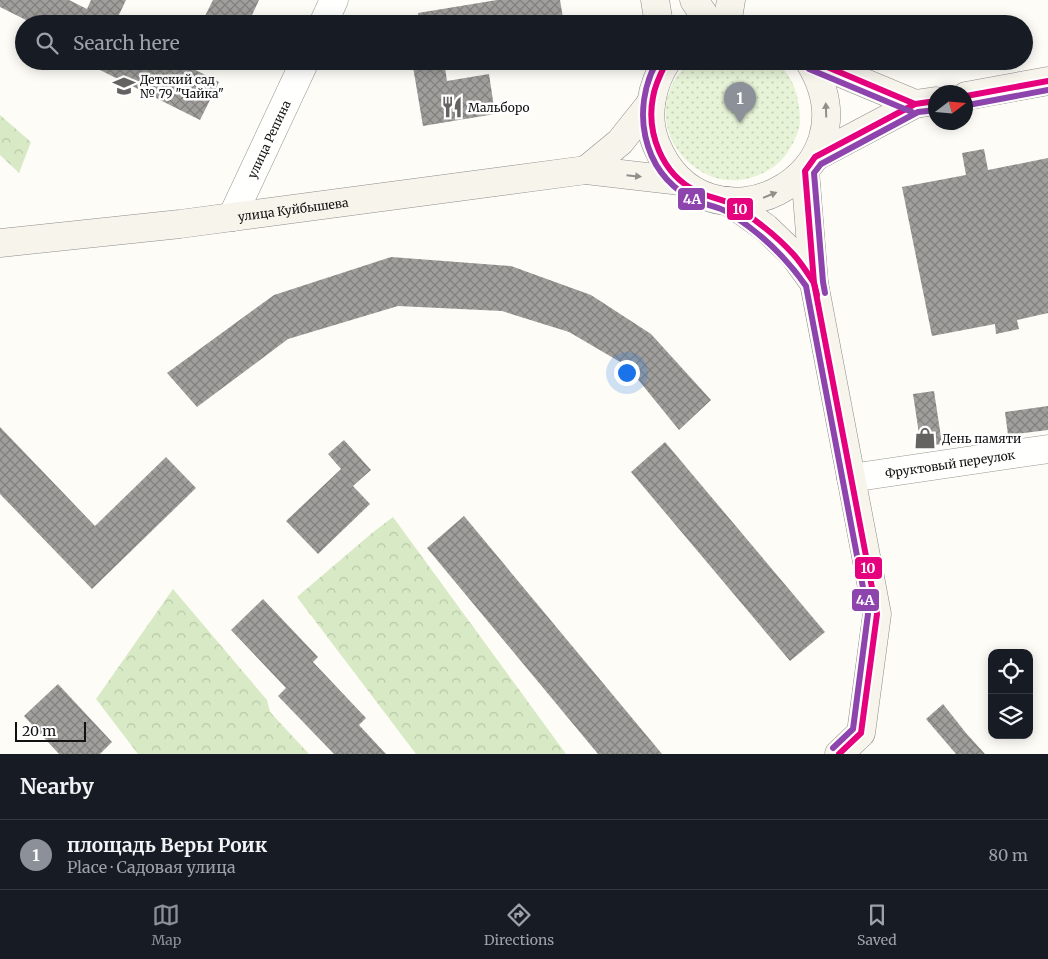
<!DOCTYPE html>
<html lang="en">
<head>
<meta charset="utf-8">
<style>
  body { margin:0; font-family:Merriweather,serif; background:#20242c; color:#f1f3f6 }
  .controls { position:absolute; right:15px; bottom:15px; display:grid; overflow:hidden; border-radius:10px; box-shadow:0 2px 12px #0003 }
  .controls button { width:45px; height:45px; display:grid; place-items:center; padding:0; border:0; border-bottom:1px solid #363941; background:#171b24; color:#f1f3f6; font:25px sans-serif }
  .compass { position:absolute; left:928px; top:85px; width:45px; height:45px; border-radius:50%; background:#171b24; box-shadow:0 2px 12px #0003; rotate:74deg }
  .scale { position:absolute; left:15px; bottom:12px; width:71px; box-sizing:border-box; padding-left:5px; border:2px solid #111; border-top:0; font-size:14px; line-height:18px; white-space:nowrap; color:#111; -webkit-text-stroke:4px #fff; paint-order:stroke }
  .you { position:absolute; left:626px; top:372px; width:18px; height:18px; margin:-12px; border:4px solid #fff; border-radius:50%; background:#1a73e8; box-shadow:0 0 0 8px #1a73e833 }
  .badge { display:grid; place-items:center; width:32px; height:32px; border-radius:50%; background:#8c9099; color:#fff; font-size:16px; font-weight:700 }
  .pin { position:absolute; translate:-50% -41px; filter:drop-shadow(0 1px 2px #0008) }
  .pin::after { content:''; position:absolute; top:26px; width:18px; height:15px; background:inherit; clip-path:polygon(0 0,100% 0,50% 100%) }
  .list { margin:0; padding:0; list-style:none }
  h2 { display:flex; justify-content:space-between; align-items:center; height:65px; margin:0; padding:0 20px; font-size:21px }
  h2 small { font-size:16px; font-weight:400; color:#9ea1a6 }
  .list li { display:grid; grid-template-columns:32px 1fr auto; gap:15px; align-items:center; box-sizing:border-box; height:70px; padding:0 20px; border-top:1px solid #363941 }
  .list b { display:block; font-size:19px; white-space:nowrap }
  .list p { margin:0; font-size:16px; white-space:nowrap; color:#9ea1a6 }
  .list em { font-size:16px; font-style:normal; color:#9ea1a6 }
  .icon { flex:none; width:28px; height:28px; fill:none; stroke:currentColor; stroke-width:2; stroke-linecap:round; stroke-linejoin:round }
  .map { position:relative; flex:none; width:1048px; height:754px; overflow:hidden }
  .search { position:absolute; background:#171b24; box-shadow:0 2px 12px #0003; left:15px; right:15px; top:15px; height:55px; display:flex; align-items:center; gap:12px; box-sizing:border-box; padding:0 18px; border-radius:28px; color:#9ea1a6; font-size:19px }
  .sheet { height:135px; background:#171b24 }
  nav { display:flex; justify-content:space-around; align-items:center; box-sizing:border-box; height:70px; border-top:1px solid #363941; background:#171b24; font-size:14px; color:#9ea1a6 }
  nav a { display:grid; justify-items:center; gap:2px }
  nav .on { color:#8c9099 }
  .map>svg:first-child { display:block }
  .grass { fill:url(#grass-dots) }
  .forest { fill:url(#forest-crowns) }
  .building { fill:url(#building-cross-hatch) }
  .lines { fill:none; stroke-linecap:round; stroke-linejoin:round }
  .minor-casing { stroke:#979795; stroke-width:29 }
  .secondary-casing { stroke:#8e8d8b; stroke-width:29 }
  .minor { stroke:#fffffe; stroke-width:28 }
  .secondary { stroke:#f6f4eb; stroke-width:28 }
  .bus-1-casing { stroke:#fff; stroke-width:10 }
  .bus-2-casing { stroke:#fff; stroke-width:10 }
  .bus-1 { stroke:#e5007d; stroke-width:6 }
  .bus-2 { stroke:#8e44ad; stroke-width:6 }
  .oneway { fill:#8f8e89 }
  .labels { text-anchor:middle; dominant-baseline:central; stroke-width:5; stroke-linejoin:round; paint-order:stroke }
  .poi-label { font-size:12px; fill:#111; stroke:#fff; text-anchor:start }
  .street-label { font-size:12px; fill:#111; stroke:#fff }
  .line-badge { stroke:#fff; stroke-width:2 }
  .badge-label { font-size:14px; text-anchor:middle; font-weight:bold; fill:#fff }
</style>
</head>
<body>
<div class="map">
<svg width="1048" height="754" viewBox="0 0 1048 754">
  <defs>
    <pattern id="grass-dots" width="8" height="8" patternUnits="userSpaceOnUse" patternTransform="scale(1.25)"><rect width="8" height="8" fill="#e7f3d7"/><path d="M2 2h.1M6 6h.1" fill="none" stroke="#c5cfb8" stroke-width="1.8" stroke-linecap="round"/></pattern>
    <pattern id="forest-crowns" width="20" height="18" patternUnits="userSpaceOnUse" patternTransform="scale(1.25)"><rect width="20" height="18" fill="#d8eac5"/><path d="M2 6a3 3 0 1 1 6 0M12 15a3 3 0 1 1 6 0" fill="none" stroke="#b8c8a8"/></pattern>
    <pattern id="building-cross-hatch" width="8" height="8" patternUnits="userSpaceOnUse" patternTransform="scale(1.25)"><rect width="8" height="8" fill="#a19f9c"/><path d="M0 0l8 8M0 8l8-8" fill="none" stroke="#82807e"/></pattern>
  </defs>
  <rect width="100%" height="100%" fill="#fdfcf7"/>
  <path class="grass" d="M691 61H775C794 76 800 98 800 122 799 134 792 146 785 156 776 167 764 174 750 178 701 192 652 141 669 92 673 79 682 70 691 61Z"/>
  <g class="forest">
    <polygon points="0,115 31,142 19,173 0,155"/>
    <polygon points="393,517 566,754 416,754 297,597 372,533"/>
    <polygon points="173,589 267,700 270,712 309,754 138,754 96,699"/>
  </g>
  <g class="building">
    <polygon points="0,0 69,0 87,9 91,0 126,0 115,23 117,24 34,24 0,7"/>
    <polygon points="213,0 259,0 248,24 201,24"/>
    <polygon points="497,0 560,0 564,24 419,24 418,13"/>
    <polygon points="82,61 178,61 219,82 200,120"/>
    <polygon points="412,61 444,61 447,81 489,74 495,114 423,126"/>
    <polygon points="984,149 988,170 1048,158 1048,313 1017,320 1019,329 996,334 995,324 932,336 902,187 966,175 962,153"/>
    <polygon points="391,257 511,266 591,295 651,334 711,400 679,430 627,366 569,332 502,311 398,306 288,339 197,407 167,373 274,295"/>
    <polygon points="934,391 942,444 921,447 913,394"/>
    <polygon points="1048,406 1048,430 1008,435 1005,412"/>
    <polygon points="0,427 95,526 166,457 196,488 92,589 0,494"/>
    <polygon points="344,440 371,470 353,486 370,504 318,554 286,521 341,469 328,454"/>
    <polygon points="665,442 825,632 790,661 631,472"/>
    <polygon points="464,516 662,754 598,754 427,548"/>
    <polygon points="263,599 318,657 313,662 366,718 359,725 386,754 334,754 278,696 286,688 231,630"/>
    <polygon points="58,684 112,742 100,754 59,754 24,716"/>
    <polygon points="943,704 966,733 985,754 956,754 926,719"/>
  </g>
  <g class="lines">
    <g class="minor-casing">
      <g id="minor">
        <polyline points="323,24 334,0"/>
        <path id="s1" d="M232 217 305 61"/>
        <path id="s2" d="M851 478 1048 449"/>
      </g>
    </g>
    <g class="secondary-casing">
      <g id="secondary">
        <polyline points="655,0 659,24"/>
        <polyline points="694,0 710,24"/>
        <polyline points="727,24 731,0"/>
        <path d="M667 61C651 85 645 117 656 144 705 264 881 177 809 61"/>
        <polyline points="812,61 915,104"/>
        <polyline points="966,96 1048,81"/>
        <polyline points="815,157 915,104 936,101"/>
        <polyline points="586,170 620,142 651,103"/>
        <polyline points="805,171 814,283 877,614 861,733 839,754"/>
        <polyline points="728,201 766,228 793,254 814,283"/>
        <path id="s3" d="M0 243 180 224 586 170 681 181"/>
      </g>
    </g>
    <use href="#minor" class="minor"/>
    <use href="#secondary" class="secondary"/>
    <g class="bus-1-casing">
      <g id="bus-1">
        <path d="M667 61C661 73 655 84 653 97 646 133 662 174 696 191 708 198 723 198 735 206 756 220 777 236 794 255 802 264 808 274 814 283L877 614 861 733 839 754"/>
        <polyline points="813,61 915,104"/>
        <polyline points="966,96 1048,81"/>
        <polyline points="817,295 814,283 805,171 815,157 915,104 936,101"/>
      </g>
    </g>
    <g class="bus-2-casing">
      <g id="bus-2">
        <path d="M657 61C631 109 641 169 690 198 702 205 717 205 729 213 761 233 785 256 806 286L868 614 853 729 833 748"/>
        <polyline points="809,69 912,112"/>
        <polyline points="968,105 1048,90"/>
        <polyline points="825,293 823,282 814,173 821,164 918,112 936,110"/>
      </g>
    </g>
    <use href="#bus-1" class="bus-1"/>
    <use href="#bus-2" class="bus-2"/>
  </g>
  <defs><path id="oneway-solid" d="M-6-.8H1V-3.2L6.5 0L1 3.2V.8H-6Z" transform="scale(1.25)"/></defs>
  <g class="oneway">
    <use href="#oneway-solid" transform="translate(826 110) rotate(-92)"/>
    <use href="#oneway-solid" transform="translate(634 176) rotate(6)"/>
    <use href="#oneway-solid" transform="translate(770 195) rotate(-22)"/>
  </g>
  <defs>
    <g id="school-bare" transform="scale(1.725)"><path d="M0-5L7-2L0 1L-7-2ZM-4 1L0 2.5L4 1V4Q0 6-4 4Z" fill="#646362" stroke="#fff" stroke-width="2.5" paint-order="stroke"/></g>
    <g id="restaurant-bare" transform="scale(1.725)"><path d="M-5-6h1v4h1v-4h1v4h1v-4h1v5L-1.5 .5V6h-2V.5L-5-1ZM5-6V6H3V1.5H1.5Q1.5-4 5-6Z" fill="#646362" stroke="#fff" stroke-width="2.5" paint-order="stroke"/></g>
    <g id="shop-bare" transform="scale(1.725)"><path d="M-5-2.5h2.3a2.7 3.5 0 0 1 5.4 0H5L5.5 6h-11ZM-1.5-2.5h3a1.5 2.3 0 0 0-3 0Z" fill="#646362" stroke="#fff" stroke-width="2.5" paint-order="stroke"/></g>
  </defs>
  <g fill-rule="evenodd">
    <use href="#school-bare" x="124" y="86"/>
    <use href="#restaurant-bare" x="452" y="107"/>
    <use href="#shop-bare" x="925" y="438"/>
  </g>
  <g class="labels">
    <g class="poi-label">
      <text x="140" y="79">Детский сад<tspan x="140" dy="14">№ 79 "Чайка"</tspan></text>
      <text x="468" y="107">Мальборо</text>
      <text x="942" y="438">День памяти</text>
    </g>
    <g class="street-label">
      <text stroke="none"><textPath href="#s1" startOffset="86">улица Репина</textPath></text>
      <text stroke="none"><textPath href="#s3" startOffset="295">улица Куйбышева</textPath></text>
      <text stroke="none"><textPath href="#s2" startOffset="100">Фруктовый переулок</textPath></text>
    </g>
  </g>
  <g class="line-badge">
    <rect x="677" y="187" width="29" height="24" rx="5" fill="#8e44ad"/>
    <rect x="726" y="197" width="28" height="24" rx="5" fill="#e5007d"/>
    <rect x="854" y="556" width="29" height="24" rx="5" fill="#e5007d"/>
    <rect x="851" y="588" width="29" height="24" rx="5" fill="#8e44ad"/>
  </g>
  <g class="badge-label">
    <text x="692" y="204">4А</text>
    <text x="740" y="214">10</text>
    <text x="868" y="573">10</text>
    <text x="865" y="605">4А</text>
  </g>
</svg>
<div class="controls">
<button><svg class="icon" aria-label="locate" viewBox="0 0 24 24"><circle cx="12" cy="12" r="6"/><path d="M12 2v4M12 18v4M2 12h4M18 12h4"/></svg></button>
<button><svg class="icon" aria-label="layers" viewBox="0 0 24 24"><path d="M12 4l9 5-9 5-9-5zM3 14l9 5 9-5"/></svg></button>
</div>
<svg class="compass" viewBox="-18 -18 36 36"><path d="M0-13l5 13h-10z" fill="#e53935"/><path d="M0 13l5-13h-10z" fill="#9ea1a6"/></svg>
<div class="scale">20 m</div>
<div class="you"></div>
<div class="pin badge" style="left:740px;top:123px">1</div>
<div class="search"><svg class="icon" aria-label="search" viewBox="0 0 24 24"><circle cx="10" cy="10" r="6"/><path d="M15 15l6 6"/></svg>Search here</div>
</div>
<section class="sheet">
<h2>Nearby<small></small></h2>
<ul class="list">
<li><span class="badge">1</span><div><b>площадь Веры Роик</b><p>Place · Садовая улица</p></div><em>80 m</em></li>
</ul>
</section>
<nav>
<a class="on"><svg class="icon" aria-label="map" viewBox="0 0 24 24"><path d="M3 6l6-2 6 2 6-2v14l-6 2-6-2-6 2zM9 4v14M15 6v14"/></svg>Map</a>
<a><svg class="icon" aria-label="directions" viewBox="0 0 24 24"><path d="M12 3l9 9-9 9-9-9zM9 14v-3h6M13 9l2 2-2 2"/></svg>Directions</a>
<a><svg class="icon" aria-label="saved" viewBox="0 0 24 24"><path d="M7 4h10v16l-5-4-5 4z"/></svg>Saved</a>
</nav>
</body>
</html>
